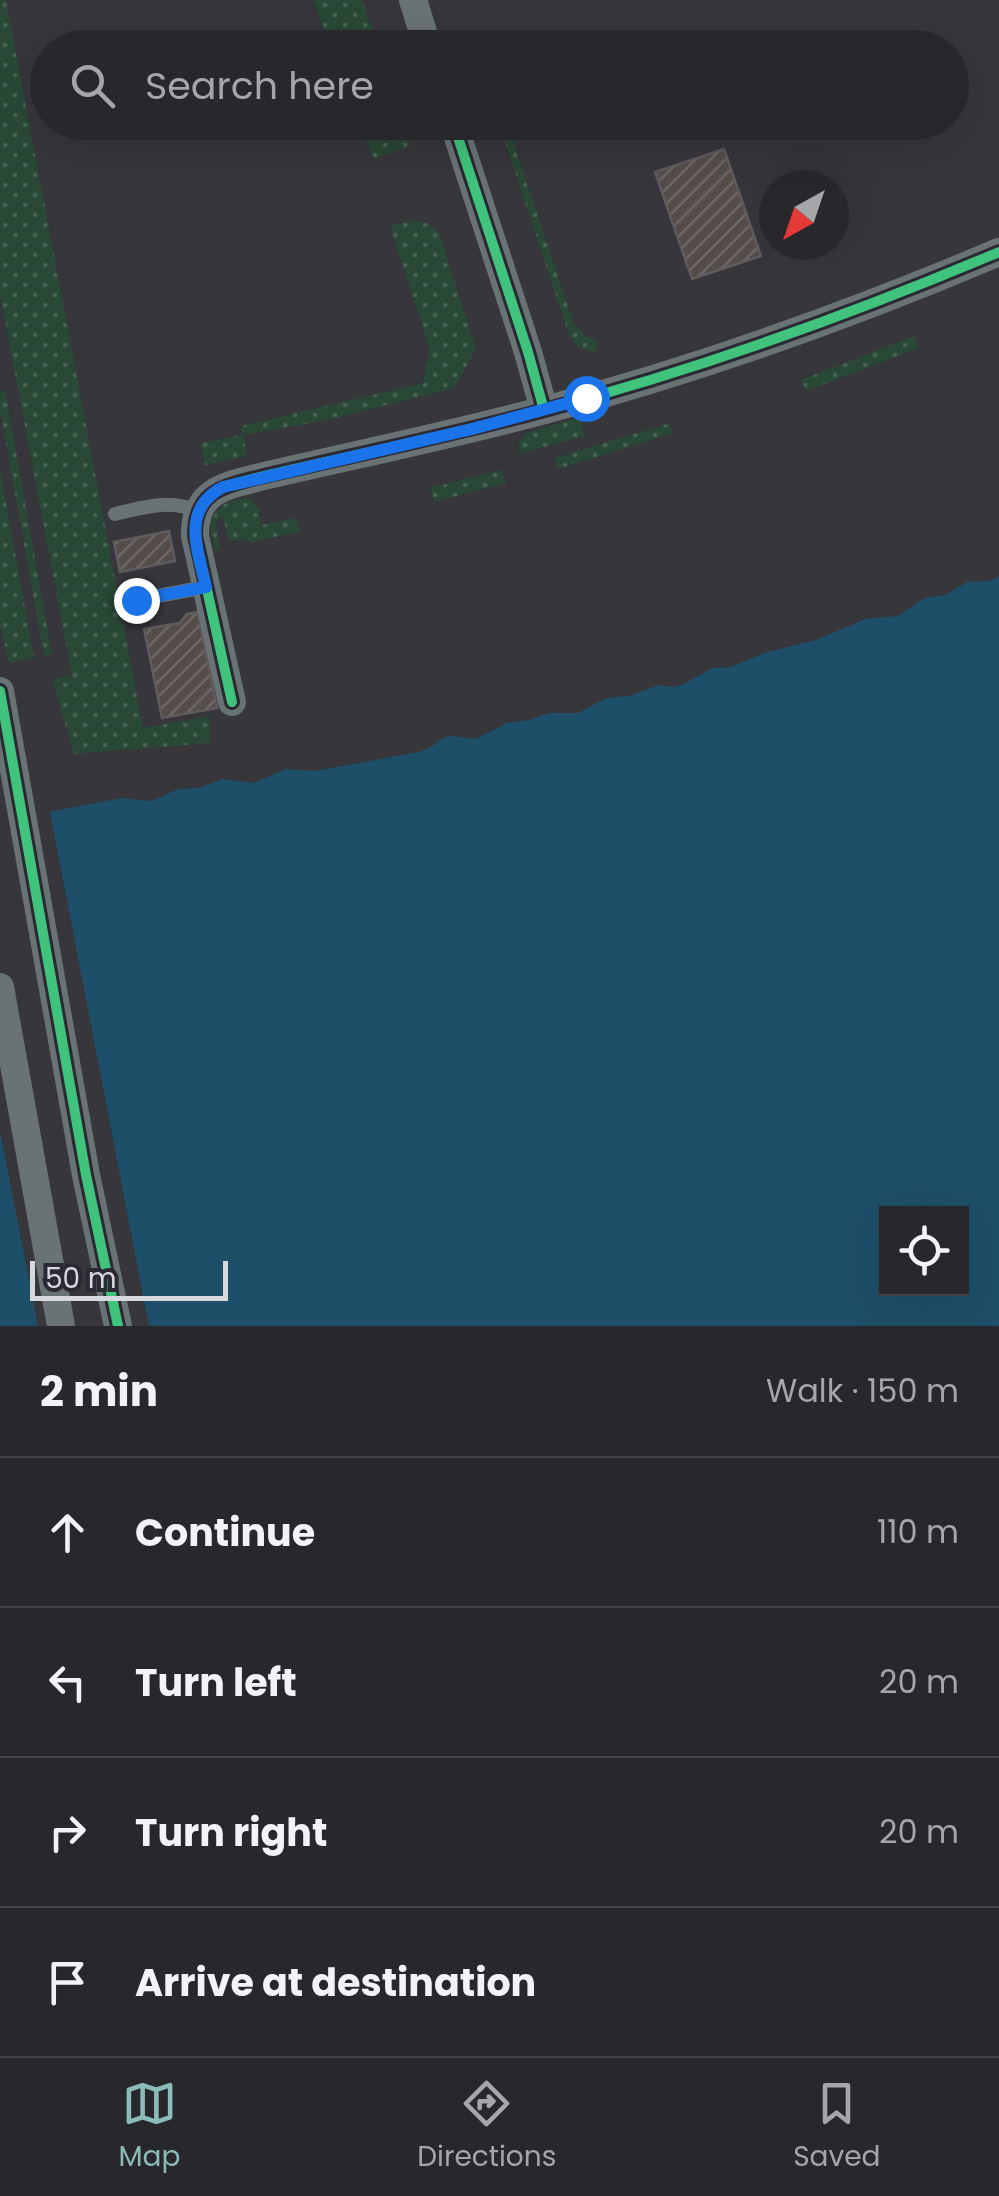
<!DOCTYPE html>
<html lang="en">
<head>
<meta charset="utf-8">
<style>
  body { margin:0; font-family:Poppins,sans-serif; background:#303034; color:#f1f3f6 }
  .controls { position:absolute; right:30px; bottom:30px; display:grid; overflow:hidden; border-radius:0px; box-shadow:0 10px 40px #0002 }
  .controls button { width:90px; height:90px; display:grid; place-items:center; padding:0; border:0; border-bottom:2px solid #444448; background:#28282c; color:#f1f3f6; font:50px sans-serif }
  .compass { position:absolute; left:759px; top:170px; width:90px; height:90px; border-radius:50%; background:#28282c; box-shadow:0 10px 40px #0002; rotate:220deg }
  .scale { position:absolute; left:30px; bottom:25px; width:198px; box-sizing:border-box; padding-left:10px; border:5px solid #d7d7de; border-top:0; font-size:28px; line-height:35px; white-space:nowrap; color:#d7d7de; -webkit-text-stroke:8px #2a2934; paint-order:stroke }
  .stop { position:absolute; width:30px; height:30px; margin:-22px; border:8px solid #1a73e8; border-radius:50%; background:#fff }
  .stop.end { background:#1a73e8; border-color:#fff; box-shadow:0 2px 10px #0008 }
  .list { margin:0; padding:0; list-style:none }
  h2 { display:flex; justify-content:space-between; align-items:center; height:130px; margin:0; padding:0 40px; font-size:42px }
  h2 small { font-size:32px; font-weight:400; color:#a5a6a9 }
  .list li { display:grid; grid-template-columns:65px 1fr auto; gap:30px; align-items:center; box-sizing:border-box; height:150px; padding:0 40px; border-top:2px solid #444448 }
  .list b { display:block; font-size:38px; white-space:nowrap }
  .list em { font-size:32px; font-style:normal; color:#a5a6a9 }
  .icon { flex:none; width:55px; height:55px; fill:none; stroke:currentColor; stroke-width:2; stroke-linecap:round; stroke-linejoin:round }
  .map { position:relative; flex:none; width:999px; height:1326px; overflow:hidden }
  .search { position:absolute; background:#28282c; box-shadow:0 10px 40px #0002; left:30px; right:30px; top:30px; height:110px; display:flex; align-items:center; gap:25px; box-sizing:border-box; padding:0 35px; border-radius:55px; color:#a5a6a9; font-size:38px }
  .sheet { height:730px; background:#28282c }
  nav { display:flex; justify-content:space-around; align-items:center; box-sizing:border-box; height:140px; border-top:2px solid #444448; background:#28282c; font-size:28px; color:#a5a6a9 }
  nav a { display:grid; justify-items:center; gap:5px }
  nav .on { color:#8bbbb9 }
  .map>svg:first-child { display:block }
  .grass { fill:url(#grass-dots) }
  .water { fill:#1e4f68; fill-rule:evenodd }
  .pier { fill:#36363b }
  .building { fill:url(#building-hatch); stroke:#5f5c5e; stroke-width:2.5 }
  .lines { fill:none; stroke-linecap:round; stroke-linejoin:round }
  .service { stroke:#6a7374; stroke-width:14 }
  .minor { stroke:#6a7374; stroke-width:28 }
  .cycleway-casing { stroke:#2a2934; stroke-width:16 }
  .cycleway { stroke:#40c37c; stroke-width:10 }
  .route { stroke:#1a73e8; stroke-width:12 }
</style>
</head>
<body>
<div class="map">
<svg width="999" height="1326" viewBox="0 0 999 1326">
  <defs>
    <pattern id="grass-dots" width="8" height="8" patternUnits="userSpaceOnUse" patternTransform="scale(2.5)"><rect width="8" height="8" fill="#294835"/><path d="M2 2h.1M6 6h.1" fill="none" stroke="#476252" stroke-width="1.8" stroke-linecap="round"/></pattern>
    <pattern id="building-hatch" width="6" height="6" patternUnits="userSpaceOnUse" patternTransform="scale(2.5)"><rect width="6" height="6" fill="#554d4a"/><path d="M-1 1l2-2M0 6l6-6M5 7l2-2" fill="none" stroke="#6d6664"/></pattern>
  </defs>
  <rect width="100%" height="100%" fill="#36363b"/>
  <g class="grass">
    <polygon points="0,0 6,0 143,728 209,716 211,743 74,754 52,679 72,675 0,294"/>
    <polygon points="314,0 362,0 378,47 329,47"/>
    <polygon points="359,123 402,123 410,146 374,159"/>
    <polygon points="499,123 507,123 574,323 585,335 599,342 595,353 579,348 569,335"/>
    <polygon points="413,220 429,224 440,236 476,349 454,388 323,421 243,435 247,456 205,465 201,443 242,435 241,426 423,383 430,349 390,226"/>
    <polygon points="914,336 918,348 806,391 801,380"/>
    <polygon points="5,390 52,654 44,656 0,410 0,391"/>
    <polygon points="580,417 585,436 519,454 519,442 526,433"/>
    <polygon points="670,423 674,433 558,469 555,458"/>
    <polygon points="0,469 34,658 9,663 0,625"/>
    <polygon points="502,470 506,483 434,502 430,488"/>
    <path d="M247 498 259 508 261 525 295 518 301 531 249 543 248 539 229 541 223 516 215 523 220 549 215 550 209 523C220 505 225 501 247 498Z"/>
  </g>
  <path class="water" d="M999 577V1326H0V821L122 798 152 801 178 789 199 788 223 779 254 783 286 769 315 771 419 752 431 747 443 738 452 736 476 739 507 723 529 720 549 713H578L606 698 629 696 659 685 672 687 684 684 712 668 731 667 764 653 816 640 865 619 898 616 925 598 945 595 967 582 988 581ZM886 1214H962V1288H886Z"/>
  <polygon class="pier" points="49,807 149,1326 38,1326 0,1131 0,816"/>
  <g class="building">
    <polygon points="724,149 761,256 692,279 655,172"/>
    <polygon points="169,531 175,561 120,572 114,542"/>
    <polygon points="198,612 217,708 162,718 144,629 180,623 187,614"/>
  </g>
  <g class="lines">
    <g class="service">
      <path d="M115 514C145 507 169 499 198 511"/>
      <polyline points="136,600 206,587"/>
    </g>
    <g class="minor">
      <polyline points="413,0 428,48"/>
      <polyline points="453,122 528,352 544,410"/>
      <polyline points="0,691 86,1175 118,1326"/>
      <path d="M232 702 195 536C194 491 224 486 260 477 354 455 448 436 541 411 697 370 850 315 999 252"/>
      <polyline points="0,987 61,1326"/>
    </g>
    <g class="cycleway-casing">
      <g id="cycleway">
        <polyline points="453,122 528,352 544,410"/>
        <polyline points="0,691 86,1175 118,1326"/>
        <path d="M232 702 195 536C194 491 224 486 260 477 354 455 448 436 541 411 697 370 850 315 999 252"/>
      </g>
    </g>
    <use href="#cycleway" class="cycleway"/>
  </g>
  <g class="lines">
    <path class="route" d="M136 600 206 587C198 549 180 510 223 487L472 429 586 398"/>
  </g>
</svg>
<div class="controls">
<button><svg class="icon" aria-label="locate" viewBox="0 0 24 24"><circle cx="12" cy="12" r="6"/><path d="M12 2v4M12 18v4M2 12h4M18 12h4"/></svg></button>
</div>
<svg class="compass" viewBox="-18 -18 36 36"><path d="M0-13l5 13h-10z" fill="#e53935"/><path d="M0 13l5-13h-10z" fill="#a5a6a9"/></svg>
<div class="scale">50 m</div>
<div class="stop" style="left:586px;top:398px"></div>
<div class="stop end" style="left:136px;top:600px"></div>
<div class="search"><svg class="icon" aria-label="search" viewBox="0 0 24 24"><circle cx="10" cy="10" r="6"/><path d="M15 15l6 6"/></svg>Search here</div>
</div>
<section class="sheet">
<h2>2 min<small>Walk · 150 m</small></h2>
<ul class="list">
<li><svg class="icon" aria-label="ahead" viewBox="0 0 24 24"><path d="M12 20V5M6 11l6-6 6 6"/></svg><div><b>Continue</b></div><em>110 m</em></li>
<li><svg class="icon" aria-label="left" viewBox="0 0 24 24"><path d="M17 20v-9H6M10 6l-5 5 5 5"/></svg><div><b>Turn left</b></div><em>20 m</em></li>
<li><svg class="icon" aria-label="right" viewBox="0 0 24 24"><path d="M7 20v-9h11M14 6l5 5-5 5"/></svg><div><b>Turn right</b></div><em>20 m</em></li>
<li><svg class="icon" aria-label="arrive" viewBox="0 0 24 24"><path d="M6 21V4h12l-3 4 3 4H6"/></svg><div><b>Arrive at destination</b></div></li>
</ul>
</section>
<nav>
<a class="on"><svg class="icon" aria-label="map" viewBox="0 0 24 24"><path d="M3 6l6-2 6 2 6-2v14l-6 2-6-2-6 2zM9 4v14M15 6v14"/></svg>Map</a>
<a><svg class="icon" aria-label="directions" viewBox="0 0 24 24"><path d="M12 3l9 9-9 9-9-9zM9 14v-3h6M13 9l2 2-2 2"/></svg>Directions</a>
<a><svg class="icon" aria-label="saved" viewBox="0 0 24 24"><path d="M7 4h10v16l-5-4-5 4z"/></svg>Saved</a>
</nav>
</body>
</html>
